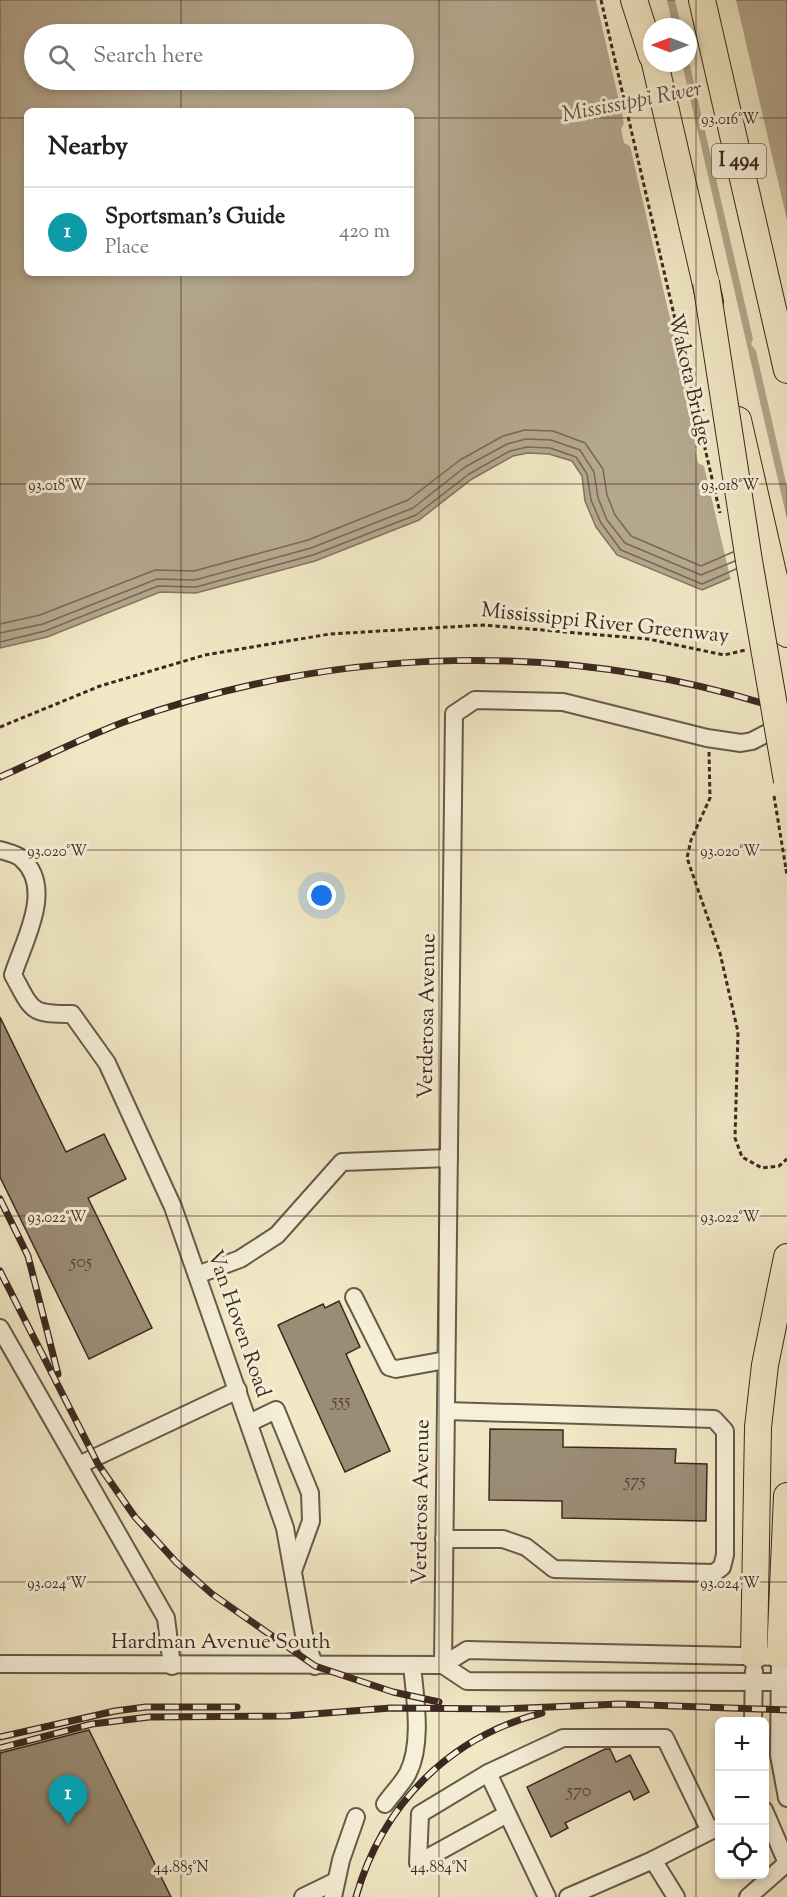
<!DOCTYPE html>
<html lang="en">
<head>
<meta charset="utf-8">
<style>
  body { margin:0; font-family:"Sorts Mill Goudy",serif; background:#f2f2f2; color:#202124 }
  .controls { position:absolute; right:18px; bottom:18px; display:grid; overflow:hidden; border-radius:9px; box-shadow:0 3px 9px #0003 }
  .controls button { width:54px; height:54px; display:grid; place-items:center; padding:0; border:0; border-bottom:2px solid #e0e0e0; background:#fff; color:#202124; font:30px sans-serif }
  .compass { position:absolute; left:643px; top:18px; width:54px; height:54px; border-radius:50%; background:#fff; box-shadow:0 3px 9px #0003; rotate:270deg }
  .you { position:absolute; left:322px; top:896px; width:21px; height:21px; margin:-15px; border:4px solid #fff; border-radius:50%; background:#1a73e8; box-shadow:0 0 0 9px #1a73e833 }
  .badge { display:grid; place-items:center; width:39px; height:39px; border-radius:50%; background:#8f2418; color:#fff; font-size:20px; font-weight:700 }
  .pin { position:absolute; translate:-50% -50px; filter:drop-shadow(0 2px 3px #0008) }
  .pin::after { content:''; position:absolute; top:32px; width:21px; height:18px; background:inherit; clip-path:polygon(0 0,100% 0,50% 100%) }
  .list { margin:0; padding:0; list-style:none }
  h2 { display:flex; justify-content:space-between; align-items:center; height:78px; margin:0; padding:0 24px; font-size:26px }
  h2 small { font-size:20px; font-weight:400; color:#757577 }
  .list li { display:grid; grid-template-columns:39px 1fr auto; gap:18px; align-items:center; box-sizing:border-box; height:90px; padding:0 24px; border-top:2px solid #e0e0e0 }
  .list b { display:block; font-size:22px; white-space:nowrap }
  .list p { margin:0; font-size:20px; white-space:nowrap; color:#757577 }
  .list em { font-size:20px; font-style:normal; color:#757577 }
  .icon { flex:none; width:33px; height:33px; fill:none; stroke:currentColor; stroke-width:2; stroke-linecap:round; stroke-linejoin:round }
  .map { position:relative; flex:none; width:787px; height:1897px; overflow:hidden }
  .search { position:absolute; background:#fff; box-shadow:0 3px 9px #0003; left:24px; top:24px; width:390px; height:66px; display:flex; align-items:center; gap:15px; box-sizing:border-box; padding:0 21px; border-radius:33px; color:#757577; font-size:22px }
  .panel { position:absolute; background:#fff; box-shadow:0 3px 9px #0003; left:24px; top:108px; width:390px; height:168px; border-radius:9px }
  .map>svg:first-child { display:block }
  .water { fill:#b4a78d; stroke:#847461; stroke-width:1.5; fill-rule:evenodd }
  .pier { fill:#f1e8c5 }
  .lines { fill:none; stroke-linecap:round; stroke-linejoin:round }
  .shore { stroke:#786856; stroke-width:1.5 }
  .building { fill:#9b8c76; stroke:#3d2820; stroke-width:1.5 }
  .minor-casing { stroke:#6a5849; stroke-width:20 }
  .highway-casing { stroke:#3d2820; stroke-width:28 }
  .path { stroke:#3d2820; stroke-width:3; stroke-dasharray:4.5 3; stroke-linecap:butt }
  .minor { stroke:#f6f0d9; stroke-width:16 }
  .highway { stroke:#f1e8c5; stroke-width:26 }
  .rail-casing { stroke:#3d2820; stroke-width:7 }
  .rail { stroke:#f6f0d9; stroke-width:4.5; stroke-dasharray:14; stroke-linecap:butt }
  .highway-bridge-casing { stroke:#3d2820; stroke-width:28; stroke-linecap:butt }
  .path-bridge { stroke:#3d2820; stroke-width:3; stroke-dasharray:4.5 3; stroke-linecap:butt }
  .highway-bridge { stroke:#f1e8c5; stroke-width:26 }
  .ticks { fill:none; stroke:#3d2820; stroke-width:1.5; stroke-opacity:0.45 }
  .labels { text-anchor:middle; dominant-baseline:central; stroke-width:6; stroke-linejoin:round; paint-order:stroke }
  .number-label { font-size:18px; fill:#544136 }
  .shield { fill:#f6f0d9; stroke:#746458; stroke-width:1.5 }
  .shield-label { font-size:20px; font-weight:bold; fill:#3d2820 }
  .street-label { font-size:21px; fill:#3d2820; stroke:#f6f0d9 }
  .water-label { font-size:22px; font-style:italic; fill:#614e41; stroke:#f6f0d9 }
  .ticks-label { font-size:15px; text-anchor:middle; fill:#3d2820; stroke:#f6f0d9; stroke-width:6; stroke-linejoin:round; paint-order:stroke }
</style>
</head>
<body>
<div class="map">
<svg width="787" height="1897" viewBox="0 0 787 1897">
  <rect width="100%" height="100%" fill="#f1e8c5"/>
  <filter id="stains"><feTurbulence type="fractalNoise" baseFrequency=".00333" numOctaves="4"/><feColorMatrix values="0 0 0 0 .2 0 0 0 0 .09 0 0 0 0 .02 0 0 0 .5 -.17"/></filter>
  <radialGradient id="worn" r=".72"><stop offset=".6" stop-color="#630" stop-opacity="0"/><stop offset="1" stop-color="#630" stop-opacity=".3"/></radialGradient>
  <path class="water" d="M0 0H787V542L749 570 702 590 617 555 596 527 585 501 582 476 572 461 549 454 528 453 513 456 472 479 419 520 315 561 196 593 160 592 47 637 0 648ZM652 27H688V63H652ZM34 34H404V80H34ZM27 111H411V273H27Z"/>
  <g class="pier">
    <polygon points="596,0 667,0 673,27 652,27 652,63 682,63 787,519 787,545 750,572 731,581 704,466 698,463 695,449 699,443 630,146 624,143 621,129 624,123"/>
    <polygon points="675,0 736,0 787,220 787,487 756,351 751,344 753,339 688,57 688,27 681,27"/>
  </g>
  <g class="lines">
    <g class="shore">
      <polyline points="0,624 40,615 155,570 194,571 308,540 408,500 460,460 503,436 525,430 553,431 585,443 603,469 607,495 615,515 631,536 701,566 733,552"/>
      <polyline points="0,633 43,624 157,579 195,580 311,548 413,508 465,467 507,444 526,439 551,440 580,450 594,472 598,498 607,520 625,543 701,575 735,561"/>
      <polyline points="0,642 45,631 158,586 196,587 313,555 416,515 469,474 510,451 527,447 550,448 576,457 587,474 591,500 601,523 621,550 702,584 736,569"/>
    </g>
  </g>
  <g class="building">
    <polygon points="0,1017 66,1152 104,1134 126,1179 88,1198 152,1328 89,1359 0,1177"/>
    <polygon points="339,1301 360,1347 346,1354 390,1451 345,1472 278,1325 323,1304 325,1308"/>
    <polygon points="490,1429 563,1430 563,1447 676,1449 675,1463 707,1464 706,1521 562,1518 562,1501 489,1500"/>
    <polygon points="89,1730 171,1897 0,1897 0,1753"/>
    <polygon points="605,1749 610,1749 616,1762 630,1755 649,1792 634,1800 630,1791 565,1823 568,1828 551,1837 527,1787"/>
  </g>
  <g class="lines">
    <g class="minor-casing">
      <g id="minor">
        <path d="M0 850C6 852 17 854 22 859 55 889 23 942 13 975 33 1011 29 1014 72 1014L107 1063 173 1207 285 1528 305 1640 315 1666"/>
        <polyline points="197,1275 240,1259 277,1235 342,1162 449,1158"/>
        <polyline points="354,1297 389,1367 396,1369 446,1360"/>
        <polyline points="0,1328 166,1618 172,1666"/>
        <polyline points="249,1423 276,1410 310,1493 311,1521 293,1571"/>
        <polyline points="79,1465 238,1390"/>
        <polyline points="444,1539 503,1539 526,1547 554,1569 714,1573 722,1567 725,1555 725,1431 714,1419 446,1411"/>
        <polyline points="780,1656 779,1755 787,1798"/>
        <polyline points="0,1664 443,1665 467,1650 787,1657"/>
        <polyline points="443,1665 454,714 475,700 563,702 707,738 741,743 752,741 785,724"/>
        <polyline points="443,1665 467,1681 787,1682"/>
        <polyline points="753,1722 754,1671"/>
        <polyline points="488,1773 547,1897"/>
        <path d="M385 1804C392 1794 402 1784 408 1773 423 1743 415 1698 412 1665"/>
        <polyline points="764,1810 787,1863"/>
        <polyline points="507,1814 418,1863 420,1814 488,1773 563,1738 665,1738 710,1831 720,1827"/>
        <polyline points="653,1860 710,1831"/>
        <polyline points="303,1897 336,1881"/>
        <polyline points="333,1897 341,1860 356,1817"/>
        <polyline points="568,1897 653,1860 676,1897"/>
        <polyline points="748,1897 787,1863"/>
      </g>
    </g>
    <g class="highway-casing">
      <g id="highway">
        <polyline points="634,0 652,56"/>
        <polyline points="702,0 787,370"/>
        <polyline points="655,63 710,302"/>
        <polyline points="738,420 787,634"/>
        <polyline points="754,1656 758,1427 765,1365 787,1257"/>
        <polyline points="780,1656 787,1496"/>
      </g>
    </g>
    <g class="path">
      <polyline points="0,727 100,686 205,655 330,634 483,625 648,639 724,655 746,650"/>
      <polyline points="709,752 710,798 691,840 687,858 720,953 738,1032 735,1138 742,1157 762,1168 779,1166 787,1159"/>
      <polyline points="786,869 787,875"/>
    </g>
    <use href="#minor" class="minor"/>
    <use href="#highway" class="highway"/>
    <g class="rail-casing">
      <g id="rail">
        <path d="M0 777C41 759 82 738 124 722 338 645 571 639 787 711"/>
        <polyline points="0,1199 28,1256 58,1374"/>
        <polyline points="0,1271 98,1464 135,1517 176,1562 212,1594 315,1666 393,1692 439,1702"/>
        <polyline points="0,1737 115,1711 146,1707 237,1707"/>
        <polyline points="0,1748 92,1724 149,1717 287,1716 391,1708 505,1709 620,1704 787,1710"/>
        <path d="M356 1897C382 1805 449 1737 542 1713"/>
      </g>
    </g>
    <use href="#rail" class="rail"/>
    <g class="highway-bridge-casing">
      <polyline id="highway-bridge" points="706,282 749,561 787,781"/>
    </g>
    <g class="path-bridge">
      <polyline points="601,0 720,513"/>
      <polyline points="774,796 786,869"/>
    </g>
    <use href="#highway-bridge" class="highway-bridge"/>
  </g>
  <path class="ticks" d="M181 0V34M439 0V1897M696 0V1897M181 80V111M0 118H27M411 118H787M181 273V1897M0 484H787M0 850H787M0 1216H787M0 1582H787"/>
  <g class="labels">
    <g class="number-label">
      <text x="81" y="1263">505</text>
      <text x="341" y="1402">555</text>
      <text x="635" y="1482">575</text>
      <text x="579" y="1792">570</text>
    </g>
    <rect class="shield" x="712" y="144" width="54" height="34" rx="4.5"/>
    <g class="shield-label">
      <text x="739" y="161">I 494</text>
    </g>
    <g class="street-label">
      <text transform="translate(689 380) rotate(77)">Wakota Bridge</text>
      <text transform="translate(605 624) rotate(6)">Mississippi River Greenway</text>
      <text transform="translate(428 1016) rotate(-89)">Verderosa Avenue</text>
      <text transform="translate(238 1324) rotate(71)">Van Hoven Road</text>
      <text transform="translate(422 1502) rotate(-89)">Verderosa Avenue</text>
      <text x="221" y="1643">Hardman Avenue South</text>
    </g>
    <g class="water-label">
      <text transform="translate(632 103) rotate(-11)">Mississippi River</text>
    </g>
  </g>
  <g class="ticks-label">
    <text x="730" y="124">93.016°W</text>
    <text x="730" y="490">93.018°W</text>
    <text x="57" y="490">93.018°W</text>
    <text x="730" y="856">93.020°W</text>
    <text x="57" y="856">93.020°W</text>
    <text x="730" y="1222">93.022°W</text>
    <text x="57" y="1222">93.022°W</text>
    <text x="730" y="1588">93.024°W</text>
    <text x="57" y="1588">93.024°W</text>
    <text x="181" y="1872">44.885°N</text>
    <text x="439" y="1872">44.884°N</text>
  </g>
  <rect width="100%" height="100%" filter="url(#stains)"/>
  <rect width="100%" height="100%" fill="url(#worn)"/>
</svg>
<div class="controls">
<button>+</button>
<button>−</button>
<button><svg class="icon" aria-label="locate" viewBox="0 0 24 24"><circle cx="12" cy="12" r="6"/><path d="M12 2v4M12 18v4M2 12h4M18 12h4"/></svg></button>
</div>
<svg class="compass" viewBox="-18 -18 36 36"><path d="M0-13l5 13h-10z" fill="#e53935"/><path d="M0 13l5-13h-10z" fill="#757577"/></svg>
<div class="you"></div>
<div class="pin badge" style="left:68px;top:1825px;background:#0f9aa8">1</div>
<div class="search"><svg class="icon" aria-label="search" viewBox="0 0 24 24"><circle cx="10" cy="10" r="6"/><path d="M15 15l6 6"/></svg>Search here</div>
<section class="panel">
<h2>Nearby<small></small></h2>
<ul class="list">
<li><span class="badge" style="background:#0f9aa8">1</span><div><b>Sportsman's Guide</b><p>Place</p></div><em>420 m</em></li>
</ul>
</section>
</div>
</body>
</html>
